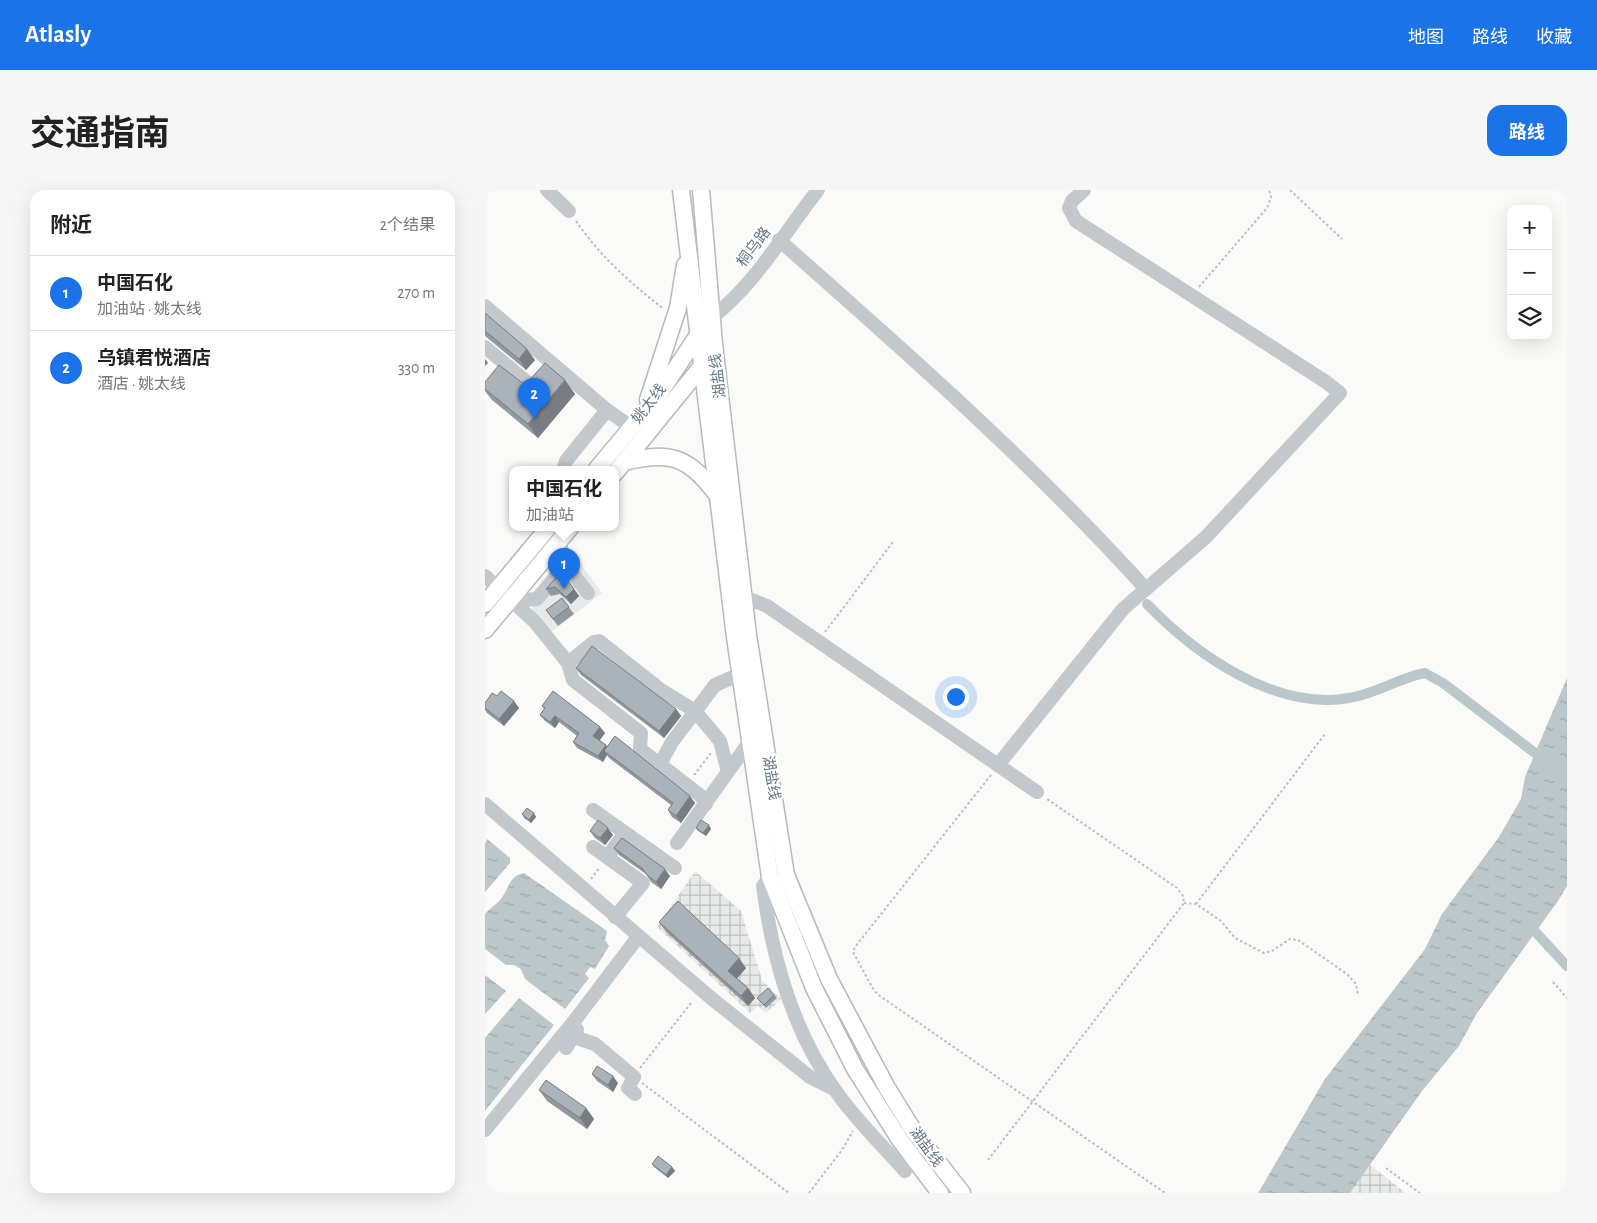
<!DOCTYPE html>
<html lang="zh">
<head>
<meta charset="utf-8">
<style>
  body { margin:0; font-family:"Alegreya Sans","Noto Sans SC",sans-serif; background:#f6f6f6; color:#222 }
  .controls { position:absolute; right:15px; top:15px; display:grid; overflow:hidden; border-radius:10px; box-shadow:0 5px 20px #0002 }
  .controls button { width:45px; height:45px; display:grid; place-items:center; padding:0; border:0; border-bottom:1px solid #e0e0e0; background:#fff; color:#222; font:25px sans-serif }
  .you { position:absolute; left:470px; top:506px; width:18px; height:18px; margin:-12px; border:4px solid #fff; border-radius:50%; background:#1a73e8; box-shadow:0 0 0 8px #1a73e833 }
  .badge { display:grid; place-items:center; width:32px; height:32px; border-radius:50%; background:#1a73e8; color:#fff; font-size:16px; font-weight:700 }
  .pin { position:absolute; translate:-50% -41px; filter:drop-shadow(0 1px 2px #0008) }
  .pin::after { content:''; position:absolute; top:26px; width:18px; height:15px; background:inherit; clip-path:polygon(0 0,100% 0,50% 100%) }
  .popup { position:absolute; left:24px; top:276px; width:110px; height:65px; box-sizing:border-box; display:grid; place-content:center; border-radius:10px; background:#fff; filter:drop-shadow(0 1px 4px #0005); font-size:16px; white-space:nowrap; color:#767676 }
  .popup b { font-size:19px; color:#222 }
  .popup::after { content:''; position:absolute; left:50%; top:100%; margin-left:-10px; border:10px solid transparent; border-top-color:#fff }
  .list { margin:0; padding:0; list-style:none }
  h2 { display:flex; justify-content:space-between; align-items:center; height:65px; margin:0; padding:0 20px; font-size:21px }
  h2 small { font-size:16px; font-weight:400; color:#767676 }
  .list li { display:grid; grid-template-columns:32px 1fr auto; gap:15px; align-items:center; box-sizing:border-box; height:75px; padding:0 20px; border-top:1px solid #e0e0e0 }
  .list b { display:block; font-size:19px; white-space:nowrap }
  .list p { margin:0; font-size:16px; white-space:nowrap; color:#767676 }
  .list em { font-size:16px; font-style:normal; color:#767676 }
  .icon { flex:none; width:28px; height:28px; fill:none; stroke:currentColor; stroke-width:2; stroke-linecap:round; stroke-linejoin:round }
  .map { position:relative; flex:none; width:1082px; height:1003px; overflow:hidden; border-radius:15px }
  header { display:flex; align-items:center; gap:30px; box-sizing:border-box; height:70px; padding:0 25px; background:#1a73e8; color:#fff }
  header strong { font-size:24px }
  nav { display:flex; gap:28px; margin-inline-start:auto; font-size:18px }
  .intro { display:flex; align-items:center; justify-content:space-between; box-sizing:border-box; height:120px; padding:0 30px }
  h1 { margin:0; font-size:35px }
  .button { padding:12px 22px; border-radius:15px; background:#1a73e8; color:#fff; font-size:18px; font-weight:700 }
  main { display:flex; gap:30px; padding:0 30px }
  aside { flex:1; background:#fff; border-radius:15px; box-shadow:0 5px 20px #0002 }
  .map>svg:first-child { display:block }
  .built { fill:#e8e9e9 }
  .industrial { fill:url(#industrial-grid) }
  .water { fill:url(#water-ripples) }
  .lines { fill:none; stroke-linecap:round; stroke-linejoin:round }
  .canal { stroke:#bbc7cb; stroke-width:10 }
  .major-casing { stroke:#b4babe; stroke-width:19 }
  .path { stroke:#bbbfc2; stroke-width:2; stroke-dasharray:2.5 2.5; stroke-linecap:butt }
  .minor { stroke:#c3c8cc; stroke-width:14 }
  .major { stroke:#fff; stroke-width:16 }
  .wall { fill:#929a9f }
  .shaded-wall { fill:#777d82 }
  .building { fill:#aab3b9; stroke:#777d82 }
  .labels { text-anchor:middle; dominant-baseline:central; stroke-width:5; stroke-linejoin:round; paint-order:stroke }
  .street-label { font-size:15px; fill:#647783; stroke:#fff }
</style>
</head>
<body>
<header>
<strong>Atlasly</strong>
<nav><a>地图</a><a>路线</a><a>收藏</a></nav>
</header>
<div class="intro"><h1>交通指南</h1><a class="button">路线</a></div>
<main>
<aside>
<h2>附近<small>2个结果</small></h2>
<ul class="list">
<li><span class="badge">1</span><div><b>中国石化</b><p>加油站 · 姚太线</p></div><em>270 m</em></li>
<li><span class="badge">2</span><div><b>乌镇君悦酒店</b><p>酒店 · 姚太线</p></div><em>330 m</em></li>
</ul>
</aside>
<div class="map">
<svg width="1082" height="1003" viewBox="0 0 1082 1003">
  <defs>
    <pattern id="industrial-grid" width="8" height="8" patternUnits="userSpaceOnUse" patternTransform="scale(1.25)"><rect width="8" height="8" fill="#e8e9e9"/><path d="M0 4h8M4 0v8" fill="none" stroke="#c0c2c2"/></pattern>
    <pattern id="water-ripples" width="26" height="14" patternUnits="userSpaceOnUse" patternTransform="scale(1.25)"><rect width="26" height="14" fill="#bbc7cb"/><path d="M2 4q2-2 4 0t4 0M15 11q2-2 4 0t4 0" fill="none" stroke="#9ca6aa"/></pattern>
  </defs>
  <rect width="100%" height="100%" fill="#fafaf8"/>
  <polygon class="built" points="84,358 117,403 66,442 47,422 50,400"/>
  <g class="industrial">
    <polygon points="210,681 256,721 277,790 296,809 281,823 273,816 265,823 172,737"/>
    <polygon points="884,974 921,1003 865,1003"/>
  </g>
  <g class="water">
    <polygon points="1082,488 1082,696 1073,711 992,823 974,856 937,901 865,1003 773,1003 840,889 940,759 957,724 1014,647 1036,609 1040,587"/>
    <polygon points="2,649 25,668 25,673 0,702 0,654"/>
    <path d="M39 683 122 741 120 750 124 756 110 779 105 777 100 784 104 788 80 819 40 789 36 779 29 775H21L0 759V724C5 718 14 713 18 706 25 695 25 686 39 683Z"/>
    <polygon points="0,785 21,801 0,824"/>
    <polygon points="34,808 69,835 0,921 0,848"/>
  </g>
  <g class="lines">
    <g class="canal">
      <path d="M662 414C710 464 790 521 864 508 891 504 913 488 940 483L958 493 1050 563 1082 583"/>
      <polyline points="1042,733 1082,776"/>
    </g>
    <g class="major-casing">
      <g id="major">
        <polyline points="196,0 250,447 285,687 329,798 370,879 415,950 455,1003"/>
        <polyline points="216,0 229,154 263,445 301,685 344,789 402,898 428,940 477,1003"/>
        <polyline points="163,210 193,118 200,75"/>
        <path d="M139 272C188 260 204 268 233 306"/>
        <polyline points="111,280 172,207 217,139"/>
        <polyline points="130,283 221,171"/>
        <polyline points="0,414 63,338"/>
        <polyline points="0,440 85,338"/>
      </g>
    </g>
    <g class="path">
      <polyline points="805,0 857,49"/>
      <path d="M91 31C115 66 145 93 179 119"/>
      <polyline points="714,97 782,18 786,7 784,0"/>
      <polyline points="340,442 408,352"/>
      <polyline points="209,585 226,563"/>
      <polyline points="506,585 370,757 368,762 387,797 392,804 680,1003"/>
      <polyline points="106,689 115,677"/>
      <polyline points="699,713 711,714 736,731 750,748 779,763 787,761 805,749 813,750 862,784 871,794 873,805"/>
      <polyline points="711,714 840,544"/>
      <polyline points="1068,792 1082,808"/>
      <polyline points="155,878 206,813"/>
      <polyline points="157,893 304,1003"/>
      <polyline points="503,970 699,713 698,706 692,698 562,609"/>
      <polyline points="901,978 935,1003"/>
      <polyline points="324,1003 357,960 368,941"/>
    </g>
    <g class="minor">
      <polyline points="62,0 84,21"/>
      <path d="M294 50C421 162 547 273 661 399"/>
      <polyline points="0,116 122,220 146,237"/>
      <path d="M226 128C270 95 299 43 333 0"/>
      <polyline points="0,157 49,198 55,190"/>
      <polyline points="78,280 81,271 122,220"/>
      <polyline points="81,375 103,403"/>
      <polyline points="0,386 50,432 83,473 88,490 156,543 155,559 216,606 221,614"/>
      <polyline points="259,407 282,416 552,602"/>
      <polyline points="25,411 52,409 81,375 74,351"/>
      <polyline points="83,473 109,452 114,451 176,500 210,521 235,551 243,582"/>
      <polyline points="175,574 187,552 230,495 255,484"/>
      <polyline points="513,575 638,419 721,347 855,203 841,192 591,31 584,18 587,11 599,0"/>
      <polyline points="0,614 226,808 325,887 349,899"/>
      <polyline points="108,620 190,678"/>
      <polyline points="192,653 265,551"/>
      <polyline points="108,657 158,693 130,727"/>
      <polyline points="122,667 140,643"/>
      <path d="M285 687 278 696C287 767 308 841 350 900 370 929 396 954 420 981"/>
      <polyline points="89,847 110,854 149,887 143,898 150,904"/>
      <polyline points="81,858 92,840"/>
      <polyline points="0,940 90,830 153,747"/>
    </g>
    <use href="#major" class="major"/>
  </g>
  <g class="wall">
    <polygon points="0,123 50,170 41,180 0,146"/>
    <polygon points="0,192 40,195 90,204 53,248 7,210 0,201"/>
    <polygon points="76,382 94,406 86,414 75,404 66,406 61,399"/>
    <polygon points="77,408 89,424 73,436 61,420"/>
    <polygon points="91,478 191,519 196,526 179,548 96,485"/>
    <polygon points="12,506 34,518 19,536 2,523 0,520 0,513"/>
    <polygon points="57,516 115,537 120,543 114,550 122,557 210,613 196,633 187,627 183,620 186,615 124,568 122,565 118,572 92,558 88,552 92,546 74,532 70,538 60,531 55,525 59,519"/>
    <polygon points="37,624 51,627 46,633 39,628"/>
    <polygon points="211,638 226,639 221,646 213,641"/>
    <polygon points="105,641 128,645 120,655 110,648"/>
    <polygon points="129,658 185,686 176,699 166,692 161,684 134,665"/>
    <polygon points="174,732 261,778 252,788 263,798 270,808 263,816 181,742"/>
    <polygon points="289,805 292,808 281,818 272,808"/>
    <polygon points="107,884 133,893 128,902 112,891"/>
    <polygon points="54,900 101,918 109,929 102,939 62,911"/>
    <polygon points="167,974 187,977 190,981 183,988 169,977"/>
  </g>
  <g class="shaded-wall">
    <polygon points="42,159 50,170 41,180 34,169"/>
    <polygon points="0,169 3,173 0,176"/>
    <polygon points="80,190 90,204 53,248 43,234"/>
    <polygon points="89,399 94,406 86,414 81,407"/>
    <polygon points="29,511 34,518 19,536 14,529"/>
    <polygon points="191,519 196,526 179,548 174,541"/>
    <polygon points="70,526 74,532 70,538 65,532"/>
    <polygon points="115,537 120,543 113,553 108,546"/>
    <polygon points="121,555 125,561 119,561 122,565 118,572 113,566"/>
    <polygon points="205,606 210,613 196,633 191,626"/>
    <polygon points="49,623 51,627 46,633 44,630"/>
    <polygon points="224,635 226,639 221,646 218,643"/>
    <polygon points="123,638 128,645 120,655 115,648"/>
    <polygon points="180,679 185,686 176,699 171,692"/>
    <polygon points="254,768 261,778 250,791 243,781"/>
    <polygon points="263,798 270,808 263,816 256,806"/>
    <polygon points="128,886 133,893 128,902 123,895"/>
    <polygon points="101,918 109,929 102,939 95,928"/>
    <polygon points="187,977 190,981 183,988 181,985"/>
  </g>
  <g class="building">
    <polygon points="0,123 42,159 34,169 0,141"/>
    <polygon points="60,173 80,190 43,234 0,199 0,192 14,175 40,195"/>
    <polygon points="76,382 89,399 81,407 70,397 61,399"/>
    <polygon points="77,408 84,417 68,429 61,420"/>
    <polygon points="107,456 191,519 174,541 91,478"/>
    <polygon points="16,501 29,511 14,529 0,518 0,513 7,503 12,506"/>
    <polygon points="68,501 115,537 108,546 121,555 113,566 88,552 94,543 70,526 65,532 55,525 60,518 57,516"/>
    <polygon points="130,546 205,606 191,626 183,620 188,613 119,561"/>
    <polygon points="42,618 49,623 44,630 37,624"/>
    <polygon points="113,630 123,638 115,648 105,641"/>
    <polygon points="216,630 224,635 218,643 211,638"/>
    <polygon points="137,648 180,679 171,692 162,685 158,679 129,658"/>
    <polygon points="193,711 254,768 243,781 263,798 256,806 174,732"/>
    <polygon points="283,798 289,805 279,815 272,808"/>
    <polygon points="112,876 128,886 123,895 107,884"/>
    <polygon points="61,890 101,918 95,928 54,900"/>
    <polygon points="173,966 187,977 181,985 167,974"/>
  </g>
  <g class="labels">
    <g class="street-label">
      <text transform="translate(269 57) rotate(-53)">桐乌路</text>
      <text transform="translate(233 186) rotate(-97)">湖盐线</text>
      <text transform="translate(164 214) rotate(-52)">姚太线</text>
      <text transform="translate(286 588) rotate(81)">湖盐线</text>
      <text transform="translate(441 957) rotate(54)">湖盐线</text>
    </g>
  </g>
</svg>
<div class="controls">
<button>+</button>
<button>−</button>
<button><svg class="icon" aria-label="layers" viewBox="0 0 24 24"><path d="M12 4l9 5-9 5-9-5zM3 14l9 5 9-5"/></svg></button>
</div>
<div class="you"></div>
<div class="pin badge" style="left:79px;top:399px">1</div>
<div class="popup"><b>中国石化</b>加油站</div>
<div class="pin badge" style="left:49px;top:229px">2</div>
</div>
</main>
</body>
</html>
